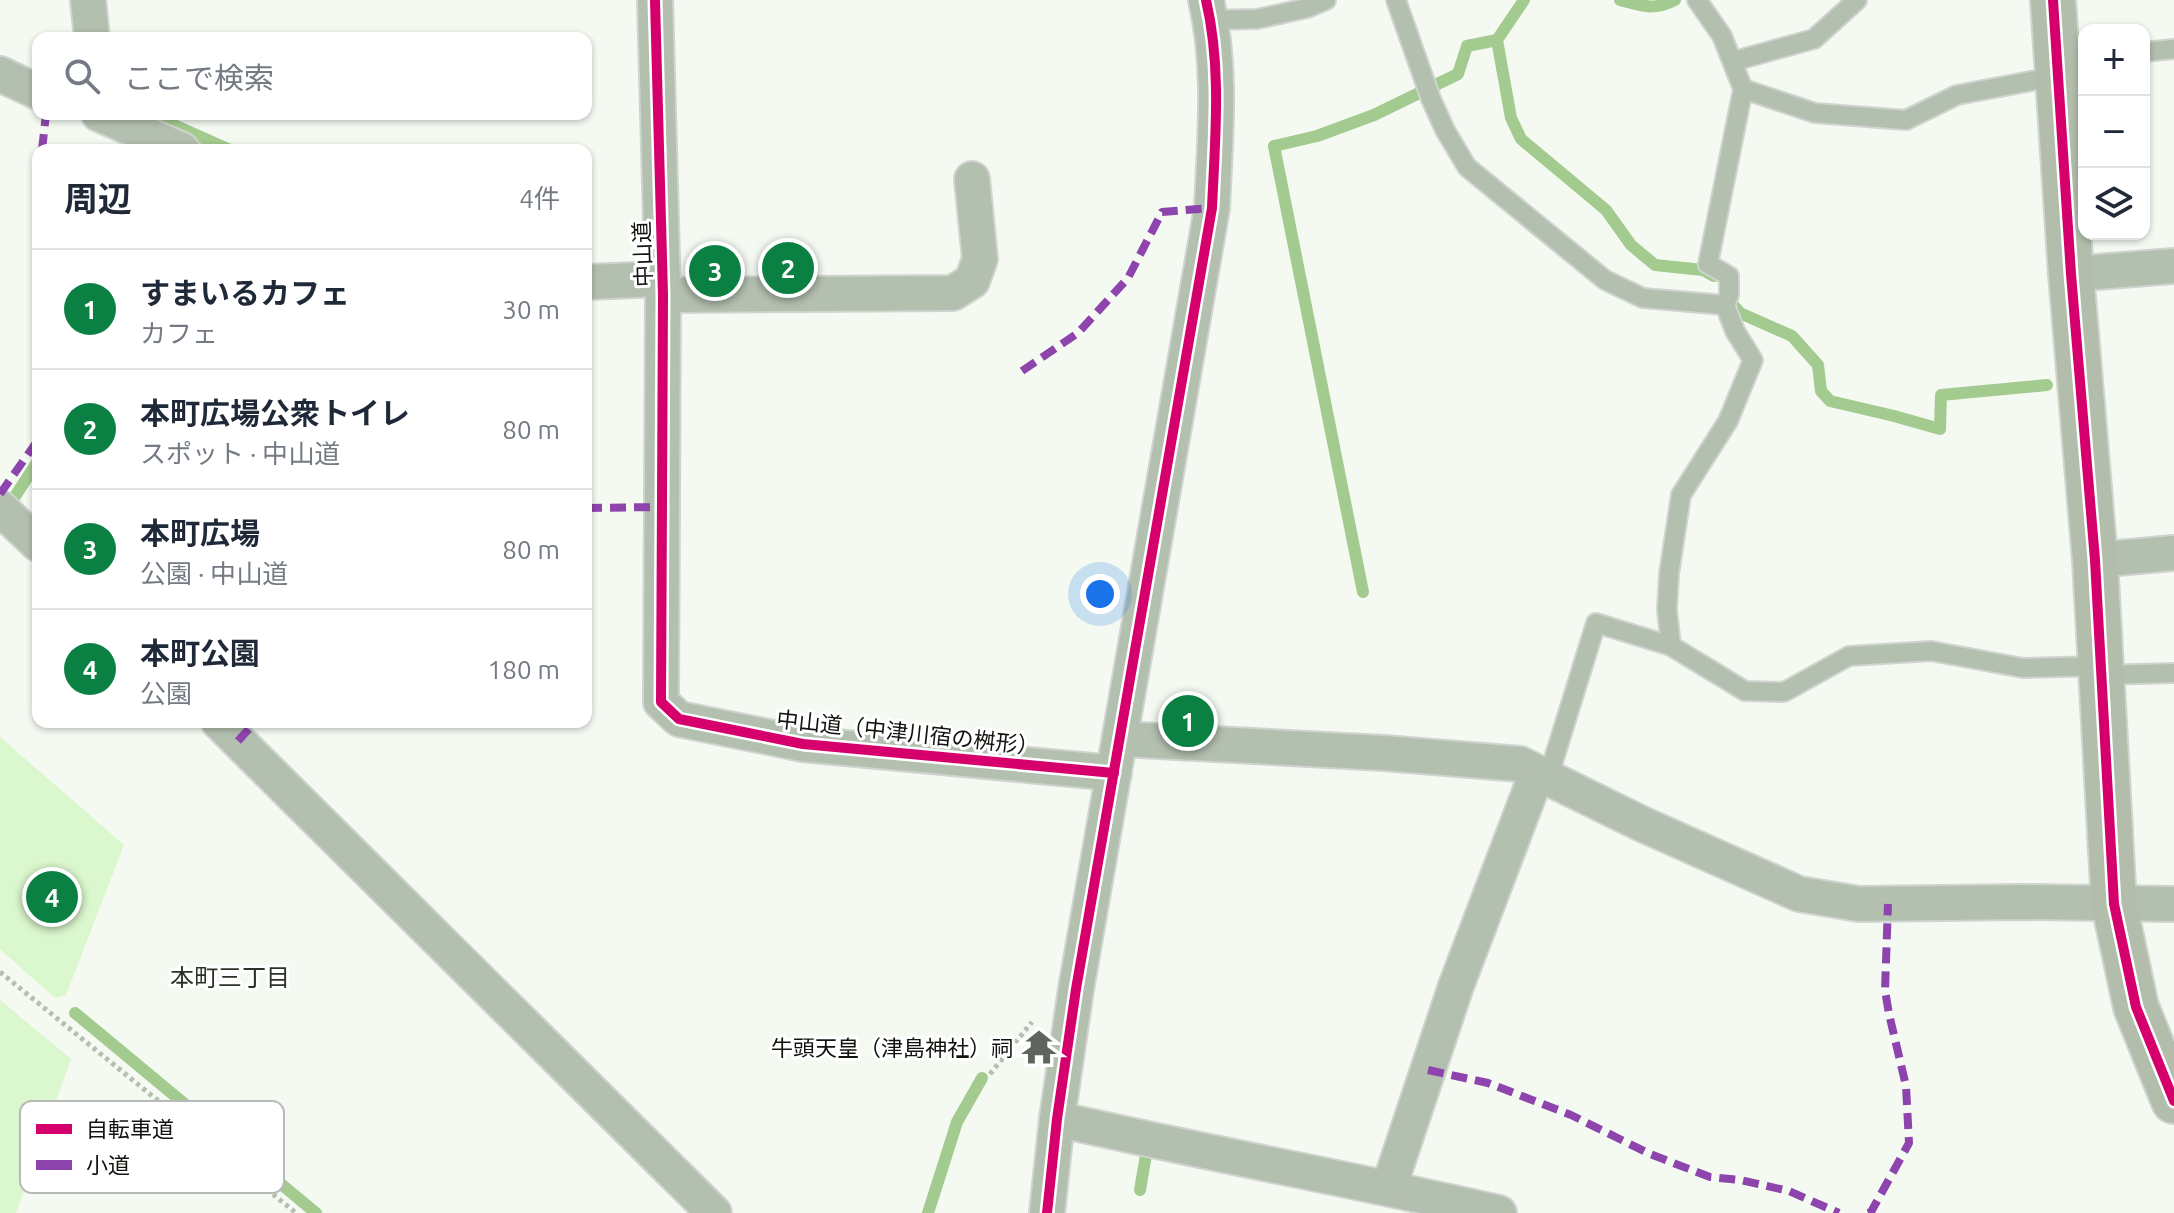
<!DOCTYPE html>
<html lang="ja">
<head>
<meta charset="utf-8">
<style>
  body { margin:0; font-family:Ubuntu,"Noto Sans JP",sans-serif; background:#f2f2f3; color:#1f2937 }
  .controls { position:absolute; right:24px; top:24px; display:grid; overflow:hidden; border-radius:16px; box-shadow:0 2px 6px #0004 }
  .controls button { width:72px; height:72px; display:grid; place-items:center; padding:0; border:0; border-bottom:2px solid #e0e1e3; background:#fff; color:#1f2937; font:40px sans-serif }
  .you { position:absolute; left:1100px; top:594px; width:28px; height:28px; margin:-20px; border:6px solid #fff; border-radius:50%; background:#1a73e8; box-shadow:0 0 0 12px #1a73e833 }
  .badge { display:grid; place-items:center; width:52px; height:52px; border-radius:50%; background:#0b8043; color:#fff; font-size:26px; font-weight:700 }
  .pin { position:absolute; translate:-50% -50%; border:4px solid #fff; box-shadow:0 2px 8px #0006 }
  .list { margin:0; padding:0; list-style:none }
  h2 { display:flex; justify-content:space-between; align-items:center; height:104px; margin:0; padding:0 32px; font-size:34px }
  h2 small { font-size:26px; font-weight:400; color:#747a83 }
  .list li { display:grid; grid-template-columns:52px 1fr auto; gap:24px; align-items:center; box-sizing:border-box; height:120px; padding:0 32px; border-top:2px solid #e0e1e3 }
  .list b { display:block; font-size:30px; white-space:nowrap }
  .list p { margin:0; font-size:26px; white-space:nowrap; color:#747a83 }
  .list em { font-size:26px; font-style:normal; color:#747a83 }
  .icon { flex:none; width:44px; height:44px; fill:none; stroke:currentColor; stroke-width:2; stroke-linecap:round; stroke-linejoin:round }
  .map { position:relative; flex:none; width:2174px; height:1213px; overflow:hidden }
  .search { position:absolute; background:#fff; box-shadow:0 2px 6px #0004; left:32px; top:32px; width:560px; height:88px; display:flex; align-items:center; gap:20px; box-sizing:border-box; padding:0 28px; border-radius:16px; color:#747a83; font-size:30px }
  .panel { position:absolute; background:#fff; box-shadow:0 2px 6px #0004; left:32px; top:144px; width:560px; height:584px; border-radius:16px }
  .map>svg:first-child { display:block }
  .green { fill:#dbf7cd }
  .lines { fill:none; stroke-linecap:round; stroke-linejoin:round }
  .stream { stroke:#a3cb8f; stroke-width:12 }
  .lane-casing { stroke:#d0d4ce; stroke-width:22 }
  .street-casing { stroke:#d0d4ce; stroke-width:38 }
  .secondary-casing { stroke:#d0d4ce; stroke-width:48 }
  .path { stroke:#b5beb1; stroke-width:5; stroke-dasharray:4 4; stroke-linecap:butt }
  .lane { stroke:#b3bfaf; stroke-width:18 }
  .street { stroke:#b3bfaf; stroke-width:34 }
  .secondary { stroke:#b2beab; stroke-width:44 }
  .quiet { stroke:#8e44ad; stroke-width:8; stroke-dasharray:16 8; stroke-linecap:butt }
  .cycleway-casing { stroke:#fff; stroke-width:15 }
  .cycleway { stroke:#d6006c; stroke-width:10 }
  .labels { text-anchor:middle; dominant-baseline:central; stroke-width:6; stroke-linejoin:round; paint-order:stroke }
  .street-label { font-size:22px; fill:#10130e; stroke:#fff }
  .poi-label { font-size:22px; fill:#10130e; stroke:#fff; text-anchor:end }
  .neighbourhood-label { font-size:24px; fill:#2b3228; stroke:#fff }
  .key { fill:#fff; stroke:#b7b8b7; stroke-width:2 }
  .key-label { font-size:22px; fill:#10130e }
</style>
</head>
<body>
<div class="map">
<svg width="2174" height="1213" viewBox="0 0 2174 1213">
  <rect width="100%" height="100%" fill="#f4faf2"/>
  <g class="green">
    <polygon points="0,737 124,845 66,995 55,998 0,949"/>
    <polygon points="0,1000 71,1059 16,1213 0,1213"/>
  </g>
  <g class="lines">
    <g class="stream">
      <path d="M1620 0C1642 6 1654 11 1675 0"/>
      <polyline points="1497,40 1524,0"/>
      <polyline points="149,114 230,150"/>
      <polyline points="1726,297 1740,313 1792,336 1818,365 1821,391 1830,401 1894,416 1940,429 1941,395 2047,385"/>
      <polyline points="10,504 38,461"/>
      <polyline points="1363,592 1274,146 1317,136 1374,115 1458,74 1467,46 1497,40 1511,118 1521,139 1606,210 1631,245 1655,265 1703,270 1714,276"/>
      <polyline points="75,1013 316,1213"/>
      <polyline points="1140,1190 1146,1155"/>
      <polyline points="928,1213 957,1122 982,1078"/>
    </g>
    <g class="lane-casing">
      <g id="lane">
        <polyline points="1396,0 1431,99 1445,130 1467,167 1605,280 1643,298 1725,305 1729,295 1729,276 1708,264 1743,89 1722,36 1697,0"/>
        <polyline points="1210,20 1257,19 1307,8 1326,0"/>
        <polyline points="2144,52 2174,49"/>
        <polyline points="1734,61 1814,39 1857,0"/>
        <polyline points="1743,89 1815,113 1906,120 1957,95 2058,76"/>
        <polyline points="1671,646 1667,610 1669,574 1681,495 1728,421 1753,360 1735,331 1725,305"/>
        <polyline points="2101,675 2174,673"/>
        <polyline points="1548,778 1596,623 1671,646 1745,691 1784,692 1849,656 1931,651 2023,668 2101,666"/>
      </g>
    </g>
    <g class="street-casing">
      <g id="street">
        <polyline points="88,0 92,38"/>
        <polyline points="655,0 663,295 661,702 679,719 803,744 1114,773"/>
        <polyline points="0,74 38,92"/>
        <polyline points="99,114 182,150"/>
        <polyline points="2071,274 2174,266"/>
        <polyline points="586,282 662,279"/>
        <polyline points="663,295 953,293 972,281 980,259 972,179"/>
        <polyline points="0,508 38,544"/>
        <polyline points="2095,560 2174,553"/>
        <polyline points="219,722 714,1213"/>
        <polyline points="1121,739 1384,753 1520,764 1642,824 1799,894 1859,904 2023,902 2174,904"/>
        <path d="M1057 1119C1204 1153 1352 1179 1499 1213"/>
        <polyline points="1389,1187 1456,986 1537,773"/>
        <path d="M1047 1213 1057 1119 1076 989 1212 208C1215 139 1222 68 1206 0"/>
      </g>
    </g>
    <g class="secondary-casing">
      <polyline id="secondary" points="2053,0 2071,274 2095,560 2114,904 2136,1007 2174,1101"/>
    </g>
    <g class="path">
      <polyline points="0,972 296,1213"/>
      <polyline points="990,1074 1032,1022"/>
    </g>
    <use href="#lane" class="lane"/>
    <use href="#street" class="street"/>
    <use href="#secondary" class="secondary"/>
    <g class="quiet">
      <polyline points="42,150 46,114"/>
      <polyline points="1022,371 1078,333 1128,278 1162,212 1212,208"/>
      <polyline points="0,494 38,440"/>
      <polyline points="586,508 660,507"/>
      <polyline points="238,741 255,722"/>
      <polyline points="1428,1070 1488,1083 1571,1115 1650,1154 1710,1177 1740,1180 1789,1191 1839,1213"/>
      <polyline points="1868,1213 1871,1212 1909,1143 1906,1086 1889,1014 1885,990 1888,904"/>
    </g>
    <g class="cycleway-casing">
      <g id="cycleway">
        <polyline points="655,0 663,295 661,702 679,719 803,744 1114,773"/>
        <polyline points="2053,0 2071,274 2095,560 2114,904 2136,1007 2174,1101"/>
        <path d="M1047 1213 1057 1119 1076 989 1212 208C1215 139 1222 68 1206 0"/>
      </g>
    </g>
    <use href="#cycleway" class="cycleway"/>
  </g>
  <defs>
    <g id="temple-bare" transform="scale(2.76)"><path d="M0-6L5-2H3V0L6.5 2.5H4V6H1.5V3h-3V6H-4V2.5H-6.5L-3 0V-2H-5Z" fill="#60645e" stroke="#fff" stroke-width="2.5" paint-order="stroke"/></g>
  </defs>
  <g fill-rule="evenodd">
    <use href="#temple-bare" x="1039" y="1047"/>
  </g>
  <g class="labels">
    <g class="street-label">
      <text transform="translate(642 254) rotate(-92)">中山道</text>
      <text transform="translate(908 732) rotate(6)">中山道（中津川宿の桝形）</text>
    </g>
    <g class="poi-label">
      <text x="1013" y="1047">牛頭天皇（津島神社）祠</text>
    </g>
    <g class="neighbourhood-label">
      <text x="230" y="977">本町三丁目</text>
    </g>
  </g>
  <rect x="20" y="1101" width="264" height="92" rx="12" class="key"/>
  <rect x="36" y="1124" width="36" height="10" fill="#d6006c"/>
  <rect x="36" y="1160" width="36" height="10" fill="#8e44ad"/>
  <g class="key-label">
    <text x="86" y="1137">自転車道</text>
    <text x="86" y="1173">小道</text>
  </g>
</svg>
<div class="controls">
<button>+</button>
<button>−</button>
<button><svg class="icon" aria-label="layers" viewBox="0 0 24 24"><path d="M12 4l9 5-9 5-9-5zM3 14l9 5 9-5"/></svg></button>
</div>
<div class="you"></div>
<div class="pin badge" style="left:1188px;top:721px">1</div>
<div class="pin badge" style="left:788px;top:268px">2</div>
<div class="pin badge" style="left:715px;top:271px">3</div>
<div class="pin badge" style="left:52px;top:897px">4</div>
<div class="search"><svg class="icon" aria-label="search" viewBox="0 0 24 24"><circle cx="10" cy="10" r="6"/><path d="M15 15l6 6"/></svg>ここで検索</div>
<section class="panel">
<h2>周辺<small>4件</small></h2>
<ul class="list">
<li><span class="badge">1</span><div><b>すまいるカフェ</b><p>カフェ</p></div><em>30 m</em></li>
<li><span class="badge">2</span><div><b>本町広場公衆トイレ</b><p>スポット · 中山道</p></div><em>80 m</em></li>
<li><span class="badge">3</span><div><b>本町広場</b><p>公園 · 中山道</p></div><em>80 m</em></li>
<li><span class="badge">4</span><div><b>本町公園</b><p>公園</p></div><em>180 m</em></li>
</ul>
</section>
</div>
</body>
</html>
